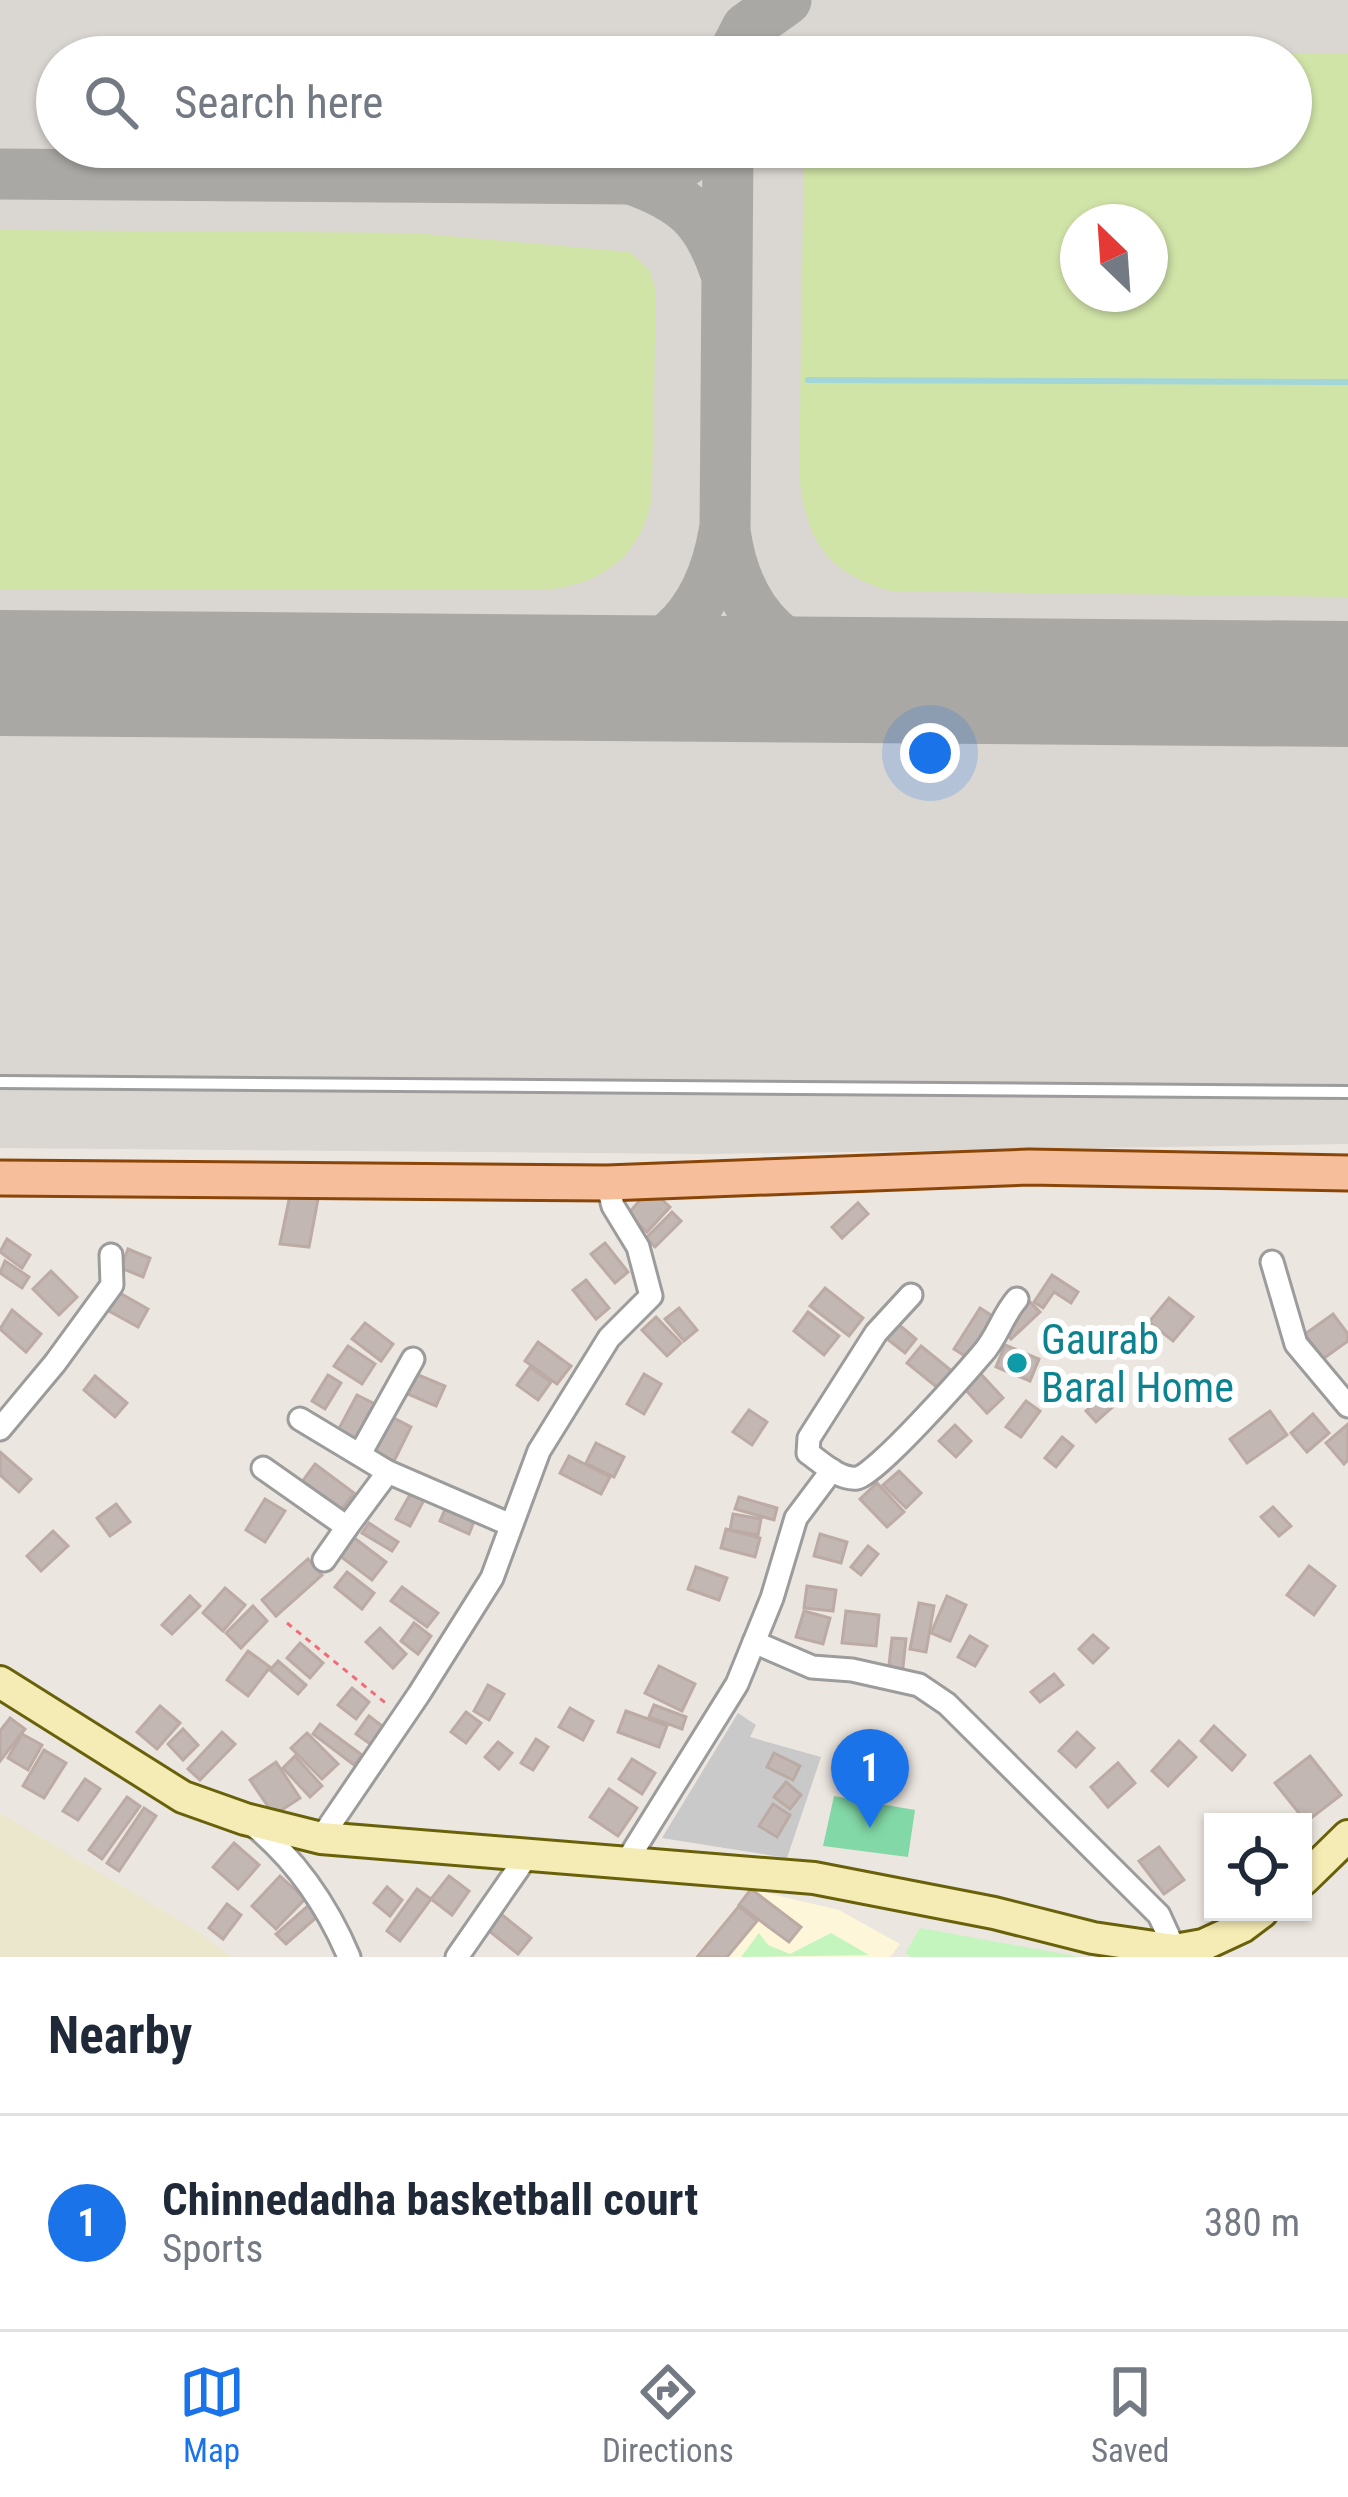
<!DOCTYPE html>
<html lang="en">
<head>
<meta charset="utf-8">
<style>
  body { margin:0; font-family:"Roboto Condensed",sans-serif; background:#f6f6f7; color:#1f2937 }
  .controls { position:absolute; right:36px; bottom:36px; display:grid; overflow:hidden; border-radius:0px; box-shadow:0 3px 9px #0004 }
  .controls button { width:108px; height:108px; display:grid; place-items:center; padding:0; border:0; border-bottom:3px solid #e0e1e3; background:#fff; color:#1f2937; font:60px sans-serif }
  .compass { position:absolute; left:1060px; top:204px; width:108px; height:108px; border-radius:50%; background:#fff; box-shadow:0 3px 9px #0004; rotate:335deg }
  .you { position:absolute; left:930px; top:753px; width:42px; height:42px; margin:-30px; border:9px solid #fff; border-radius:50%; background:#1a73e8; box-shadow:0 0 0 18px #1a73e833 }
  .badge { display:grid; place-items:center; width:78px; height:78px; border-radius:50%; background:#1a73e8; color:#fff; font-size:39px; font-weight:700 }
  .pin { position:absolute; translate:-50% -99px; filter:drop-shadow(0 3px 6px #0008) }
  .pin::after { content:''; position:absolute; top:63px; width:42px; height:36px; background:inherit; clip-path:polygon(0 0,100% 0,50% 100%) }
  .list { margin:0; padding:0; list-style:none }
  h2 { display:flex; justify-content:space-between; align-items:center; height:156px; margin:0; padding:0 48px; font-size:51px }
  h2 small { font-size:39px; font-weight:400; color:#747a83 }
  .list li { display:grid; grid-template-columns:78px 1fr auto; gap:36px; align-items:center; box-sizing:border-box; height:216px; padding:0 48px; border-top:3px solid #e0e1e3 }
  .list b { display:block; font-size:45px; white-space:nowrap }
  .list p { margin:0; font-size:39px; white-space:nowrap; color:#747a83 }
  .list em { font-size:39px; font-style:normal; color:#747a83 }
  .icon { flex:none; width:66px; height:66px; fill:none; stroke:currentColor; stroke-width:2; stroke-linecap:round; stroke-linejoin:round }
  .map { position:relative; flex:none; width:1348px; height:1957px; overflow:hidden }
  .search { position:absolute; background:#fff; box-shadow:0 3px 9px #0004; left:36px; right:36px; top:36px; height:132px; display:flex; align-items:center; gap:30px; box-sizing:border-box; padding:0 42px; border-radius:66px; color:#747a83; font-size:45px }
  .sheet { height:372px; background:#fff }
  nav { display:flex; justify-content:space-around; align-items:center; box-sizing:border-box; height:168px; border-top:3px solid #e0e1e3; background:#fff; font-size:33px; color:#747a83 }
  nav a { display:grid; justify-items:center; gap:6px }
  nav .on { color:#1a73e8 }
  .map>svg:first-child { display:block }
  .education { fill:#fdf6d8 }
  .religious { fill:#c9c9c9 }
  .airport { fill:#dad6d2; fill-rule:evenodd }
  .farmland { fill:#eae7cc }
  .grass { fill:#d1e4a8; fill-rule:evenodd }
  .park { fill:#c4f5be }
  .pitch { fill:#82d8a6 }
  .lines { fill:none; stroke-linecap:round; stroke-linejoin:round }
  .stream { stroke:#a2d6d8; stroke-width:6 }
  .taxiway { stroke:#aaa8a4; stroke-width:51 }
  .runway { stroke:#aaa8a4; stroke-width:126 }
  .building { fill:#c3b7b4; stroke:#bcaaa4; stroke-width:3 }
  .lane-casing { stroke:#9c9c9c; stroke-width:16 }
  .street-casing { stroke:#9c9c9c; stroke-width:27 }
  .secondary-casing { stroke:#69610a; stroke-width:36 }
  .primary-casing { stroke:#894608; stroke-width:39 }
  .path { stroke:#f16c77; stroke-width:3; stroke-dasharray:6 6; stroke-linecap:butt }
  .lane { stroke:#fff; stroke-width:10 }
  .street { stroke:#fff; stroke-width:21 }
  .secondary { stroke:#f5ecb5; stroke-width:30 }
  .primary { stroke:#f6be9b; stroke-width:33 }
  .culture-dot { fill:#0f9aa8; stroke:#fff; stroke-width:4.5 }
  .labels { text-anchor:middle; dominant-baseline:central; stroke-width:12; stroke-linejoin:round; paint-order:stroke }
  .culture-label { font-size:42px; fill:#0d838f; stroke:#fff; text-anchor:start }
</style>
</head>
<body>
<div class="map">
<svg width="1348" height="1957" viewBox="0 0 1348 1957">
  <rect width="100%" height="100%" fill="#ece6e0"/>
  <polygon class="education" points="751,1889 839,1910 900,1944 890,1957 694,1957"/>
  <polygon class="religious" points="738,1713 756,1725 750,1737 821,1757 787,1858 662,1838"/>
  <path class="airport" d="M0 0H1348V1144L706 1154 0 1148ZM57 57H1291V147H57ZM1078 222H1150V294H1078Z"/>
  <polygon class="farmland" points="0,1813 197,1931 232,1957 0,1957"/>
  <g class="grass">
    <path d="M1067 51 1348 54V597L891 591C826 573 806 540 799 475L804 147H1291V57H978ZM1078 222H1150V294H1078Z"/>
    <path d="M0 230 415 233 630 252 650 271 656 291 652 497C643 551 606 582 553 589H0Z"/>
  </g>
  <g class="park">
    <polygon points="920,1928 1081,1957 910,1957 906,1952"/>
    <polygon points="759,1933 768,1945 790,1954 831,1933 869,1955 741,1957"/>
  </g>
  <polygon class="pitch" points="834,1796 915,1810 908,1857 823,1846"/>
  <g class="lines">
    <polyline class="stream" points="808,380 1348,382"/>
    <g class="taxiway">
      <polyline points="732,57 747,28 786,0"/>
      <path d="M704 147 671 171 631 179C684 198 707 217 725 271"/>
      <path d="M728 147 725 531C738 623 788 658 873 680"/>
      <polyline points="0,174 631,179"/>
      <path d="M568 678C657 662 708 625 724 532"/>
    </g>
    <polyline class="runway" points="0,673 1348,684"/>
  </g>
  <g class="building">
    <polygon points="650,1189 670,1207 647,1232 628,1214"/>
    <polygon points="290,1195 318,1199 309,1247 280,1244"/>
    <polygon points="858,1203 868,1214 842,1238 832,1227"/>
    <polygon points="672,1212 681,1221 655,1247 646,1238"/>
    <polygon points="7,1239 30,1255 22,1268 0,1252"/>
    <polygon points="605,1243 628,1272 615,1283 591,1254"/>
    <polygon points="128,1249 150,1258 143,1277 121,1268"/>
    <polygon points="5,1261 29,1277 22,1288 0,1273"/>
    <polygon points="51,1271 77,1297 59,1315 33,1289"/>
    <polygon points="1052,1275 1078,1292 1071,1303 1054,1292 1043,1308 1034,1302"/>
    <polygon points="586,1280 609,1308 596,1319 573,1290"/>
    <polygon points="825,1288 863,1318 849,1336 810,1306"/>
    <polygon points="118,1292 148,1309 138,1327 107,1310"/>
    <polygon points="1169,1298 1193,1317 1173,1341 1149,1322"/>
    <polygon points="1029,1301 1040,1312 1011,1339 1001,1328"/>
    <polygon points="679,1308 697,1330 684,1341 665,1319"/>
    <polygon points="980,1308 994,1317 968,1358 954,1349"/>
    <polygon points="12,1310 41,1334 26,1352 0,1329"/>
    <polygon points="808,1312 839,1336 824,1355 794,1331"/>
    <polygon points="1333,1314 1348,1334 1348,1341 1323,1359 1305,1334"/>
    <polygon points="656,1317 681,1343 667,1356 642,1330"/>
    <polygon points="365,1323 393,1344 381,1361 352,1339"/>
    <polygon points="898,1324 916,1339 905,1353 886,1338"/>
    <polygon points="538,1342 571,1366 557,1384 525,1361"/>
    <polygon points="1005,1345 1039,1359 1030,1381 996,1367"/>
    <polygon points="348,1346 375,1364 362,1384 334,1366"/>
    <polygon points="921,1346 953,1372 939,1389 907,1363"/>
    <polygon points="530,1367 551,1382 538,1400 517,1385"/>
    <polygon points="411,1372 445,1386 436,1406 403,1392"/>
    <polygon points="979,1372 1003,1398 987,1413 963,1387"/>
    <polygon points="644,1374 661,1384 644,1414 627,1404"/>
    <polygon points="328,1375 341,1383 325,1409 312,1401"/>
    <polygon points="95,1376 127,1403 115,1417 84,1390"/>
    <polygon points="1106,1394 1116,1404 1096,1422 1086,1411"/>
    <polygon points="357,1395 377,1405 357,1444 336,1434"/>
    <polygon points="1026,1401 1040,1411 1021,1437 1006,1427"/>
    <polygon points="749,1410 767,1422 752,1445 733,1432"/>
    <polygon points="1270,1411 1287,1435 1247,1463 1230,1439"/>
    <polygon points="1313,1414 1329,1433 1307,1452 1291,1433"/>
    <polygon points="390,1416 411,1427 394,1461 373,1451"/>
    <polygon points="1348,1424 1348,1460 1344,1464 1326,1443"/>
    <polygon points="955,1425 971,1441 956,1457 939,1441"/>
    <polygon points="1062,1437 1073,1446 1056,1467 1045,1458"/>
    <polygon points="596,1443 624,1457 614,1477 586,1463"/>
    <polygon points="0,1452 31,1479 19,1492 0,1475"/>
    <polygon points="569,1456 610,1477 601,1494 560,1473"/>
    <polygon points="315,1464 354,1493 338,1515 299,1486"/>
    <polygon points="899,1471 921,1493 906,1508 883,1485"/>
    <polygon points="877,1483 904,1512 887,1527 860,1499"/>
    <polygon points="411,1493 424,1500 410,1526 396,1519"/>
    <polygon points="739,1497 777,1508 774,1520 735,1509"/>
    <polygon points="265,1499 285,1511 265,1542 246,1530"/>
    <polygon points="116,1504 130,1522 110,1536 97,1518"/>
    <polygon points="446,1507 475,1519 469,1534 440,1521"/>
    <polygon points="1273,1507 1291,1526 1279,1536 1261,1517"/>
    <polygon points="733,1514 761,1519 758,1535 730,1530"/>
    <polygon points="369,1523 398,1542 392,1551 362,1533"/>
    <polygon points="726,1529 760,1538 755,1557 721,1548"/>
    <polygon points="53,1531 68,1546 41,1571 27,1556"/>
    <polygon points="820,1534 847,1542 841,1563 814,1556"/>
    <polygon points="353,1537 386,1562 372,1580 340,1556"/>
    <polygon points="868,1546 878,1554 861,1575 851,1567"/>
    <polygon points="308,1559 322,1575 276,1616 262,1600"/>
    <polygon points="1309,1566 1335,1586 1314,1615 1287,1595"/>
    <polygon points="696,1567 727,1578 719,1600 688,1589"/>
    <polygon points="347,1572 374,1593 362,1609 335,1587"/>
    <polygon points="807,1586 836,1590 833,1611 804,1608"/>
    <polygon points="402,1587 438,1613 427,1627 391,1601"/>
    <polygon points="225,1588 245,1605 223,1631 203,1613"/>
    <polygon points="190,1596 200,1606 172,1634 162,1625"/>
    <polygon points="947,1596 966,1605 950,1641 931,1633"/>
    <polygon points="919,1603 934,1606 926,1652 910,1649"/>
    <polygon points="253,1606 267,1621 241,1648 226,1633"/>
    <polygon points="804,1611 830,1618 823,1644 796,1637"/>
    <polygon points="846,1611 879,1615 876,1646 842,1643"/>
    <polygon points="414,1623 431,1636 418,1654 401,1641"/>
    <polygon points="380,1628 406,1654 393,1668 366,1642"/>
    <polygon points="1093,1635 1108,1648 1093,1663 1079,1649"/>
    <polygon points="970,1636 987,1646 975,1666 958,1657"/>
    <polygon points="892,1638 906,1639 902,1676 888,1674"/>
    <polygon points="300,1643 323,1663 310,1678 287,1658"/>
    <polygon points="248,1651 270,1667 248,1696 227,1680"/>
    <polygon points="278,1661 306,1685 298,1694 270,1670"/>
    <polygon points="659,1666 695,1684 682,1711 645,1693"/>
    <polygon points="1054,1674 1063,1685 1040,1702 1031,1692"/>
    <polygon points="488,1685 504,1694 489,1720 474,1711"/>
    <polygon points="352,1688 369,1702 356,1719 338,1705"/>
    <polygon points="654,1705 686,1717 682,1729 649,1717"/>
    <polygon points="160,1706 180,1723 157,1749 137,1732"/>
    <polygon points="570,1708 593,1721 583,1740 559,1727"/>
    <polygon points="626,1711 667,1726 659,1747 618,1732"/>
    <polygon points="466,1712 481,1723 466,1743 451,1732"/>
    <polygon points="369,1716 386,1729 373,1746 356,1734"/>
    <polygon points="10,1718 25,1729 0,1761 0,1731"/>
    <polygon points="320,1724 362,1755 354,1765 313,1734"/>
    <polygon points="1214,1726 1245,1755 1232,1770 1201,1741"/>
    <polygon points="183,1729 198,1745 183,1760 168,1744"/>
    <polygon points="222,1732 235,1744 200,1780 188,1769"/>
    <polygon points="1077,1732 1094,1748 1076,1767 1059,1751"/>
    <polygon points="307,1733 338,1764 322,1779 291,1748"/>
    <polygon points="22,1734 42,1745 28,1770 8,1758"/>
    <polygon points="536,1739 548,1747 533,1770 521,1763"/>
    <polygon points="1179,1741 1196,1757 1168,1786 1152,1771"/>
    <polygon points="498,1742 512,1753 499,1769 485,1757"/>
    <polygon points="44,1750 66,1763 44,1798 23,1786"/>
    <polygon points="774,1753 800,1766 793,1780 767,1767"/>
    <polygon points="295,1756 322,1786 310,1797 283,1768"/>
    <polygon points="1310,1756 1341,1795 1306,1822 1275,1783"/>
    <polygon points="632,1759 655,1773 642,1794 619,1779"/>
    <polygon points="276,1762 300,1798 274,1815 250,1780"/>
    <polygon points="1118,1763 1135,1783 1108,1807 1091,1787"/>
    <polygon points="85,1779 100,1789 78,1820 63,1811"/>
    <polygon points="786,1782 801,1795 790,1809 774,1797"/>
    <polygon points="609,1789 637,1808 618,1836 590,1817"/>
    <polygon points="127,1797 140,1806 102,1859 89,1850"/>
    <polygon points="773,1804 790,1815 777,1837 759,1826"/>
    <polygon points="144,1808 156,1816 119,1871 107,1863"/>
    <polygon points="234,1843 259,1865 238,1889 213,1867"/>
    <polygon points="1159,1847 1184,1880 1164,1894 1139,1861"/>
    <polygon points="280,1876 305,1899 276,1929 252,1906"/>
    <polygon points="449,1876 469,1891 452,1915 431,1899"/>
    <polygon points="387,1887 402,1900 390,1916 374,1903"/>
    <polygon points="417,1889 431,1899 400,1941 387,1931"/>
    <polygon points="751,1889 801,1927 789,1942 739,1905"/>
    <polygon points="227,1904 241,1915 223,1939 209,1928"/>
    <polygon points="309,1905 318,1916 286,1944 276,1934"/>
    <polygon points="739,1906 757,1921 727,1957 697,1957"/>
    <polygon points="501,1914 531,1938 518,1954 488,1930"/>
  </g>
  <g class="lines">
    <g class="lane-casing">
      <polyline id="lane" points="0,1082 1348,1092"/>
    </g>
    <g class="street-casing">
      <g id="street">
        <polyline points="1272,1262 1296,1344 1348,1406"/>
        <path d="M911 1295 876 1333 809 1438 808 1453C821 1462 839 1480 857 1478 875 1476 965 1374 982 1354 997 1338 1002 1316 1017 1299"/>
        <polyline points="300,1419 388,1472 511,1525"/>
        <polyline points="0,1429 55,1363 112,1285 111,1255"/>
        <polyline points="360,1454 413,1359"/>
        <polyline points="263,1468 347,1527 324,1560"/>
        <polyline points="347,1527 388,1472"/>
        <polyline points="754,1642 812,1667 852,1670 919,1685 947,1704 1159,1915 1175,1950 1182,1957"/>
        <path d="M252 1824C296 1860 327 1905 349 1957"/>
        <polyline points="321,1838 419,1694 492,1578 539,1451 609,1338 651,1296 638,1247 613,1206 607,1183"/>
        <polyline points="625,1864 737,1684 772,1598 796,1518 832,1470"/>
        <polyline points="457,1957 527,1856"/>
      </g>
    </g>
    <g class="secondary-casing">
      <g id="secondary">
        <polyline points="0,1682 183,1797 245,1819 321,1838 814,1878 994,1913 1093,1938 1175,1950 1203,1945 1242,1927 1262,1912"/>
        <polyline points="1303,1880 1348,1836"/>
      </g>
    </g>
    <g class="primary-casing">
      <polyline id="primary" points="0,1178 607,1183 1029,1167 1348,1173"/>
    </g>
    <polyline class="path" points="287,1623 388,1705"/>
    <use href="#lane" class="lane"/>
    <use href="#street" class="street"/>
    <use href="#secondary" class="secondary"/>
    <use href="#primary" class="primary"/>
  </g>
  <circle class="culture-dot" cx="1017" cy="1363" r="12"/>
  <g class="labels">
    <g class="culture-label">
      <text x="1041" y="1339">Gaurab<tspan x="1041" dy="48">Baral Home</tspan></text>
    </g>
  </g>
</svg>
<div class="controls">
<button><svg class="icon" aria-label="locate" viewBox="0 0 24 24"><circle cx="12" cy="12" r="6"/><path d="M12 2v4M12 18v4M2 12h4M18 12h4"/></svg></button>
</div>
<svg class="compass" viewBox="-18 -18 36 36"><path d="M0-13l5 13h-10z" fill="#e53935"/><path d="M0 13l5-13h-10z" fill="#747a83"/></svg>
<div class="you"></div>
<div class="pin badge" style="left:870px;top:1828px">1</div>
<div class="search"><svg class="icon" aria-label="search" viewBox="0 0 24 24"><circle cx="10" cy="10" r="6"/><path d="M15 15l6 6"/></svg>Search here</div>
</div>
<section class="sheet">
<h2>Nearby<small></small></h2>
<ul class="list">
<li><span class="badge">1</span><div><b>Chinnedadha basketball court</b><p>Sports</p></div><em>380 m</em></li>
</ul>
</section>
<nav>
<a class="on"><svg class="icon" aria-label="map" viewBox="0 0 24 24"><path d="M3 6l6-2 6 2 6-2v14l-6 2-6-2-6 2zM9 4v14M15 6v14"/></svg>Map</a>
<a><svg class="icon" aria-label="directions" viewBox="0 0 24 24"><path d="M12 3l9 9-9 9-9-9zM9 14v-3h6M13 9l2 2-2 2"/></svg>Directions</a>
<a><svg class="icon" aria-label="saved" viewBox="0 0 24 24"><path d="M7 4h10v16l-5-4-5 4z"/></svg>Saved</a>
</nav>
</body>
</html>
